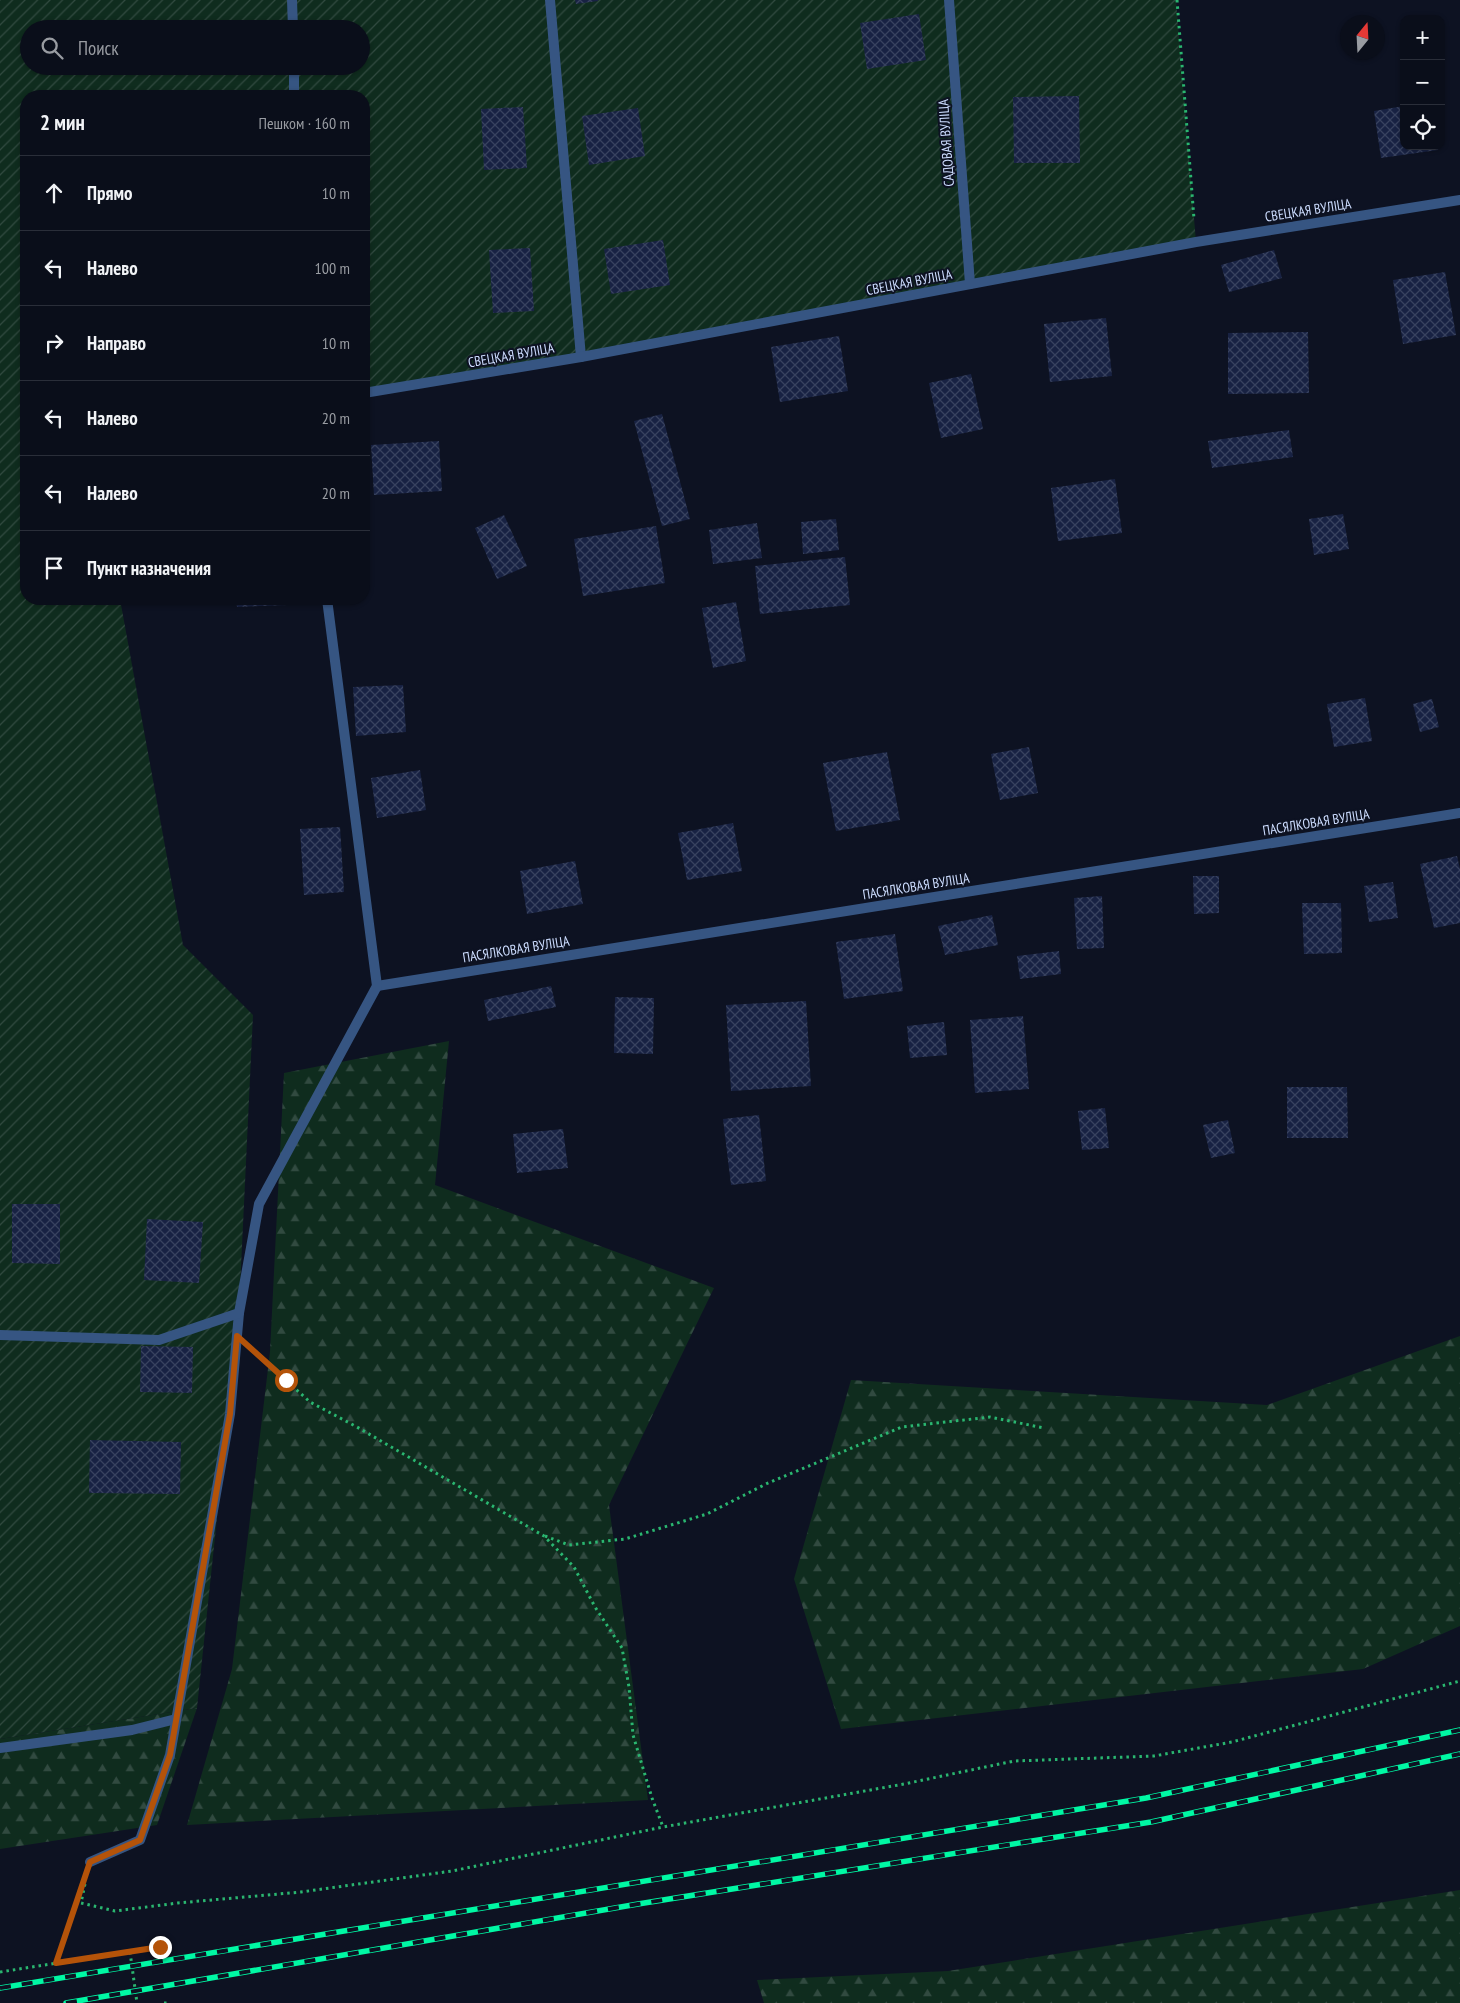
<!DOCTYPE html>
<html lang="ru">
<head>
<meta charset="utf-8">
<style>
  body { margin:0; font-family:"PT Sans Narrow",sans-serif; background:#181c27; color:#f1f3f6 }
  .controls { position:absolute; right:15px; top:15px; display:grid; overflow:hidden; border-radius:10px; box-shadow:0 1px 4px #0004 }
  .controls button { width:45px; height:45px; display:grid; place-items:center; padding:0; border:0; border-bottom:1px solid #2a2e39; background:#0a0e1a; color:#f1f3f6; font:25px sans-serif }
  .compass { position:absolute; left:1340px; top:15px; width:45px; height:45px; border-radius:50%; background:#0a0e1a; box-shadow:0 1px 4px #0004; rotate:18deg }
  .stop { position:absolute; width:15px; height:15px; margin:-11px; border:4px solid #b45309; border-radius:50%; background:#fff }
  .stop.end { background:#b45309; border-color:#fff; box-shadow:0 1px 5px #0008 }
  .list { margin:0; padding:0; list-style:none }
  h2 { display:flex; justify-content:space-between; align-items:center; height:65px; margin:0; padding:0 20px; font-size:21px }
  h2 small { font-size:16px; font-weight:400; color:#999ca2 }
  .list li { display:grid; grid-template-columns:32px 1fr auto; gap:15px; align-items:center; box-sizing:border-box; height:75px; padding:0 20px; border-top:1px solid #2a2e39 }
  .list b { display:block; font-size:19px; white-space:nowrap }
  .list em { font-size:16px; font-style:normal; color:#999ca2 }
  .icon { flex:none; width:28px; height:28px; fill:none; stroke:currentColor; stroke-width:2; stroke-linecap:round; stroke-linejoin:round }
  .map { position:relative; flex:none; width:1460px; height:2003px; overflow:hidden }
  .search { position:absolute; background:#0a0e1a; box-shadow:0 1px 4px #0004; left:20px; top:20px; width:350px; height:55px; display:flex; align-items:center; gap:12px; box-sizing:border-box; padding:0 18px; border-radius:28px; color:#999ca2; font-size:19px }
  .panel { position:absolute; background:#0a0e1a; box-shadow:0 1px 4px #0004; left:20px; top:90px; width:350px; height:515px; border-radius:20px }
  .map>svg:first-child { display:block }
  .forest { fill:url(#forest-firs) }
  .garden { fill:url(#garden-furrows); fill-rule:evenodd }
  .building { fill:url(#building-cross-hatch) }
  .lines { fill:none; stroke-linecap:round; stroke-linejoin:round }
  .path { stroke:#2ab670; stroke-width:3; stroke-dasharray:2.5 4; stroke-linecap:butt }
  .service { stroke:#365582; stroke-width:10 }
  .minor { stroke:#365582; stroke-width:10 }
  .rail-casing { stroke:#00f8a4; stroke-width:5.5 }
  .rail { stroke:#0d1222; stroke-width:4; stroke-dasharray:11; stroke-linecap:butt }
  .route { stroke:#b45309; stroke-width:6 }
  .labels { text-anchor:middle; dominant-baseline:central; stroke-width:4; stroke-linejoin:round; paint-order:stroke }
  .street-label { font-size:14px; fill:#cdddff; stroke:#0d1222 }
</style>
</head>
<body>
<div class="map">
<svg width="1460" height="2003" viewBox="0 0 1460 2003">
  <defs>
    <pattern id="forest-firs" width="22" height="20" patternUnits="userSpaceOnUse" patternTransform="scale(1.25)"><rect width="22" height="20" fill="#0f2c1e"/><path d="M5 1l3.5 6h-7zM16 11l3.5 6h-7z" fill="#314a40"/></pattern>
    <pattern id="garden-furrows" width="10" height="10" patternUnits="userSpaceOnUse" patternTransform="scale(1.25)"><rect width="10" height="10" fill="#0f2c1e"/><path d="M-1 1l2-2M0 10L10 0M9 11l2-2" fill="none" stroke="#314a40"/></pattern>
    <pattern id="building-cross-hatch" width="8" height="8" patternUnits="userSpaceOnUse" patternTransform="scale(1.25)"><rect width="8" height="8" fill="#182243"/><path d="M0 0l8 8M0 8l8-8" fill="none" stroke="#38425f"/></pattern>
  </defs>
  <rect width="100%" height="100%" fill="#0d1222"/>
  <g class="forest">
    <polygon points="449,1041 435,1185 714,1288 609,1505 648,1800 187,1825 232,1669 270,1352 284,1073"/>
    <polygon points="1460,1336 1460,1626 1363,1669 841,1729 794,1579 851,1380 1267,1405"/>
    <polygon points="197,1708 157,1825 0,1849 0,1739"/>
    <polygon points="1460,1890 1460,2003 764,2003 757,1980 948,1971"/>
  </g>
  <path class="garden" d="M0 0H1176L1196 242 364 393V96H26V599H120L183 945 253 1015 239 1309 197 1708 0 1739ZM29 29H361V66H29Z"/>
  <g class="building">
    <polygon points="575,0 598,0 598,1 576,4"/>
    <polygon points="919,14 926,60 867,69 860,23"/>
    <polygon points="1079,96 1080,163 1014,163 1013,97"/>
    <polygon points="1404,106 1404,146 1438,146 1438,150 1381,158 1374,111"/>
    <polygon points="523,107 527,168 484,170 481,109"/>
    <polygon points="638,108 645,156 589,165 582,116"/>
    <polygon points="663,240 670,285 611,294 604,249"/>
    <polygon points="530,248 534,311 493,313 489,250"/>
    <polygon points="1274,250 1282,278 1229,292 1221,265"/>
    <polygon points="1445,272 1456,335 1403,344 1393,280"/>
    <polygon points="1106,318 1112,376 1050,382 1044,324"/>
    <polygon points="1308,332 1309,393 1228,394 1228,333"/>
    <polygon points="839,336 848,391 780,402 771,347"/>
    <polygon points="971,374 983,429 941,438 929,383"/>
    <polygon points="662,414 690,519 662,526 634,421"/>
    <polygon points="1289,430 1293,457 1212,468 1208,441"/>
    <polygon points="439,441 442,491 374,495 371,445"/>
    <polygon points="1115,479 1122,533 1058,541 1051,488"/>
    <polygon points="1343,514 1349,549 1314,555 1309,519"/>
    <polygon points="504,515 527,566 497,579 475,528"/>
    <polygon points="836,519 839,550 803,554 801,522"/>
    <polygon points="757,523 762,558 713,564 709,530"/>
    <polygon points="656,526 665,583 583,596 574,539"/>
    <polygon points="845,557 850,605 760,614 755,566"/>
    <polygon points="236,599 287,599 287,605 237,607"/>
    <polygon points="736,602 746,661 713,668 702,608"/>
    <polygon points="403,685 406,732 356,736 353,687"/>
    <polygon points="1365,698 1372,741 1334,747 1327,704"/>
    <polygon points="1432,699 1439,727 1420,732 1413,704"/>
    <polygon points="1029,747 1038,793 1000,800 991,754"/>
    <polygon points="887,752 900,820 836,831 823,763"/>
    <polygon points="420,770 426,810 377,818 371,778"/>
    <polygon points="733,823 742,871 687,880 678,833"/>
    <polygon points="340,827 344,892 304,895 300,829"/>
    <polygon points="1457,856 1460,869 1460,923 1434,928 1420,864"/>
    <polygon points="575,861 583,904 527,914 520,871"/>
    <polygon points="1193,876 1219,876 1219,913 1194,914"/>
    <polygon points="1393,882 1398,918 1369,922 1364,886"/>
    <polygon points="1102,896 1104,948 1077,949 1074,898"/>
    <polygon points="1302,903 1341,903 1342,953 1304,954"/>
    <polygon points="992,915 998,945 945,955 938,926"/>
    <polygon points="895,934 903,991 844,999 836,942"/>
    <polygon points="1059,951 1061,974 1020,979 1017,956"/>
    <polygon points="551,986 556,1007 488,1021 484,1000"/>
    <polygon points="615,997 654,998 653,1054 614,1053"/>
    <polygon points="806,1001 811,1086 731,1091 726,1005"/>
    <polygon points="1023,1016 1029,1089 975,1093 970,1020"/>
    <polygon points="944,1022 947,1055 910,1058 907,1026"/>
    <polygon points="1287,1087 1347,1087 1348,1138 1287,1138"/>
    <polygon points="1105,1108 1109,1148 1082,1150 1078,1111"/>
    <polygon points="759,1115 766,1181 731,1185 723,1119"/>
    <polygon points="1228,1120 1235,1153 1211,1158 1203,1125"/>
    <polygon points="563,1129 568,1168 517,1173 513,1134"/>
    <polygon points="12,1204 60,1204 60,1264 12,1263"/>
    <polygon points="147,1219 203,1222 199,1283 144,1280"/>
    <polygon points="141,1346 193,1347 192,1393 140,1392"/>
    <polygon points="90,1440 181,1442 180,1494 89,1493"/>
  </g>
  <g class="lines">
    <g class="path">
      <polyline points="1177,0 1194,219"/>
      <polyline points="258,1355 310,1402 357,1427 544,1536 574,1567 595,1607 622,1648 629,1687 633,1735 652,1798 663,1827"/>
      <polyline points="545,1536 569,1545 625,1539 707,1514 768,1483 902,1427 990,1417 1044,1428"/>
      <polyline points="85,1884 81,1903 115,1911 178,1903 301,1892 452,1871 663,1827 904,1784 1014,1761 1154,1756 1232,1742 1460,1681"/>
      <polyline points="130,1952 137,2003"/>
      <polyline points="56,1963 82,1884"/>
      <polyline points="0,1972 160,1947"/>
      <polyline points="164,2003 169,2003"/>
    </g>
    <g class="service">
      <polyline points="0,1748 132,1730 176,1719"/>
      <polyline points="90,1862 140,1840 170,1755 230,1414 239,1313"/>
    </g>
    <g class="minor">
      <polyline points="292,0 293,29"/>
      <polyline points="550,0 581,357"/>
      <polyline points="949,0 970,284"/>
      <polyline points="294,66 294,96"/>
      <polyline points="364,393 581,357 1196,242 1460,200"/>
      <polyline points="377,986 1460,813"/>
      <polyline points="0,1335 159,1340 239,1313 259,1204 377,986 327,599"/>
    </g>
    <g class="rail-casing">
      <g id="rail">
        <polyline points="0,1988 1146,1798 1460,1730"/>
        <polyline points="66,2003 638,1904 1151,1822 1460,1754"/>
      </g>
    </g>
    <use href="#rail" class="rail"/>
  </g>
  <g class="lines">
    <polyline class="route" points="160,1947 56,1963 90,1862 140,1840 170,1755 230,1414 237,1336 286,1380"/>
  </g>
  <g class="labels">
    <g class="street-label">
      <text transform="translate(946 143) rotate(-94)">САДОВАЯ ВУЛІЦА</text>
      <text transform="translate(1308 210) rotate(-9)">СВЕЦКАЯ ВУЛІЦА</text>
      <text transform="translate(909 282) rotate(-11)">СВЕЦКАЯ ВУЛІЦА</text>
      <text transform="translate(511 355) rotate(-10)">СВЕЦКАЯ ВУЛІЦА</text>
      <text transform="translate(1316 822) rotate(-9)">ПАСЯЛКОВАЯ ВУЛІЦА</text>
      <text transform="translate(916 886) rotate(-9)">ПАСЯЛКОВАЯ ВУЛІЦА</text>
      <text transform="translate(516 949) rotate(-9)">ПАСЯЛКОВАЯ ВУЛІЦА</text>
    </g>
  </g>
</svg>
<div class="controls">
<button>+</button>
<button>−</button>
<button><svg class="icon" aria-label="locate" viewBox="0 0 24 24"><circle cx="12" cy="12" r="6"/><path d="M12 2v4M12 18v4M2 12h4M18 12h4"/></svg></button>
</div>
<svg class="compass" viewBox="-18 -18 36 36"><path d="M0-13l5 13h-10z" fill="#e53935"/><path d="M0 13l5-13h-10z" fill="#999ca2"/></svg>
<div class="stop" style="left:286px;top:1380px"></div>
<div class="stop end" style="left:160px;top:1947px"></div>
<div class="search"><svg class="icon" aria-label="search" viewBox="0 0 24 24"><circle cx="10" cy="10" r="6"/><path d="M15 15l6 6"/></svg>Поиск</div>
<section class="panel">
<h2>2 мин<small>Пешком · 160 m</small></h2>
<ul class="list">
<li><svg class="icon" aria-label="ahead" viewBox="0 0 24 24"><path d="M12 20V5M6 11l6-6 6 6"/></svg><div><b>Прямо</b></div><em>10 m</em></li>
<li><svg class="icon" aria-label="left" viewBox="0 0 24 24"><path d="M17 20v-9H6M10 6l-5 5 5 5"/></svg><div><b>Налево</b></div><em>100 m</em></li>
<li><svg class="icon" aria-label="right" viewBox="0 0 24 24"><path d="M7 20v-9h11M14 6l5 5-5 5"/></svg><div><b>Направо</b></div><em>10 m</em></li>
<li><svg class="icon" aria-label="left" viewBox="0 0 24 24"><path d="M17 20v-9H6M10 6l-5 5 5 5"/></svg><div><b>Налево</b></div><em>20 m</em></li>
<li><svg class="icon" aria-label="left" viewBox="0 0 24 24"><path d="M17 20v-9H6M10 6l-5 5 5 5"/></svg><div><b>Налево</b></div><em>20 m</em></li>
<li><svg class="icon" aria-label="arrive" viewBox="0 0 24 24"><path d="M6 21V4h12l-3 4 3 4H6"/></svg><div><b>Пункт назначения</b></div></li>
</ul>
</section>
</div>
</body>
</html>
